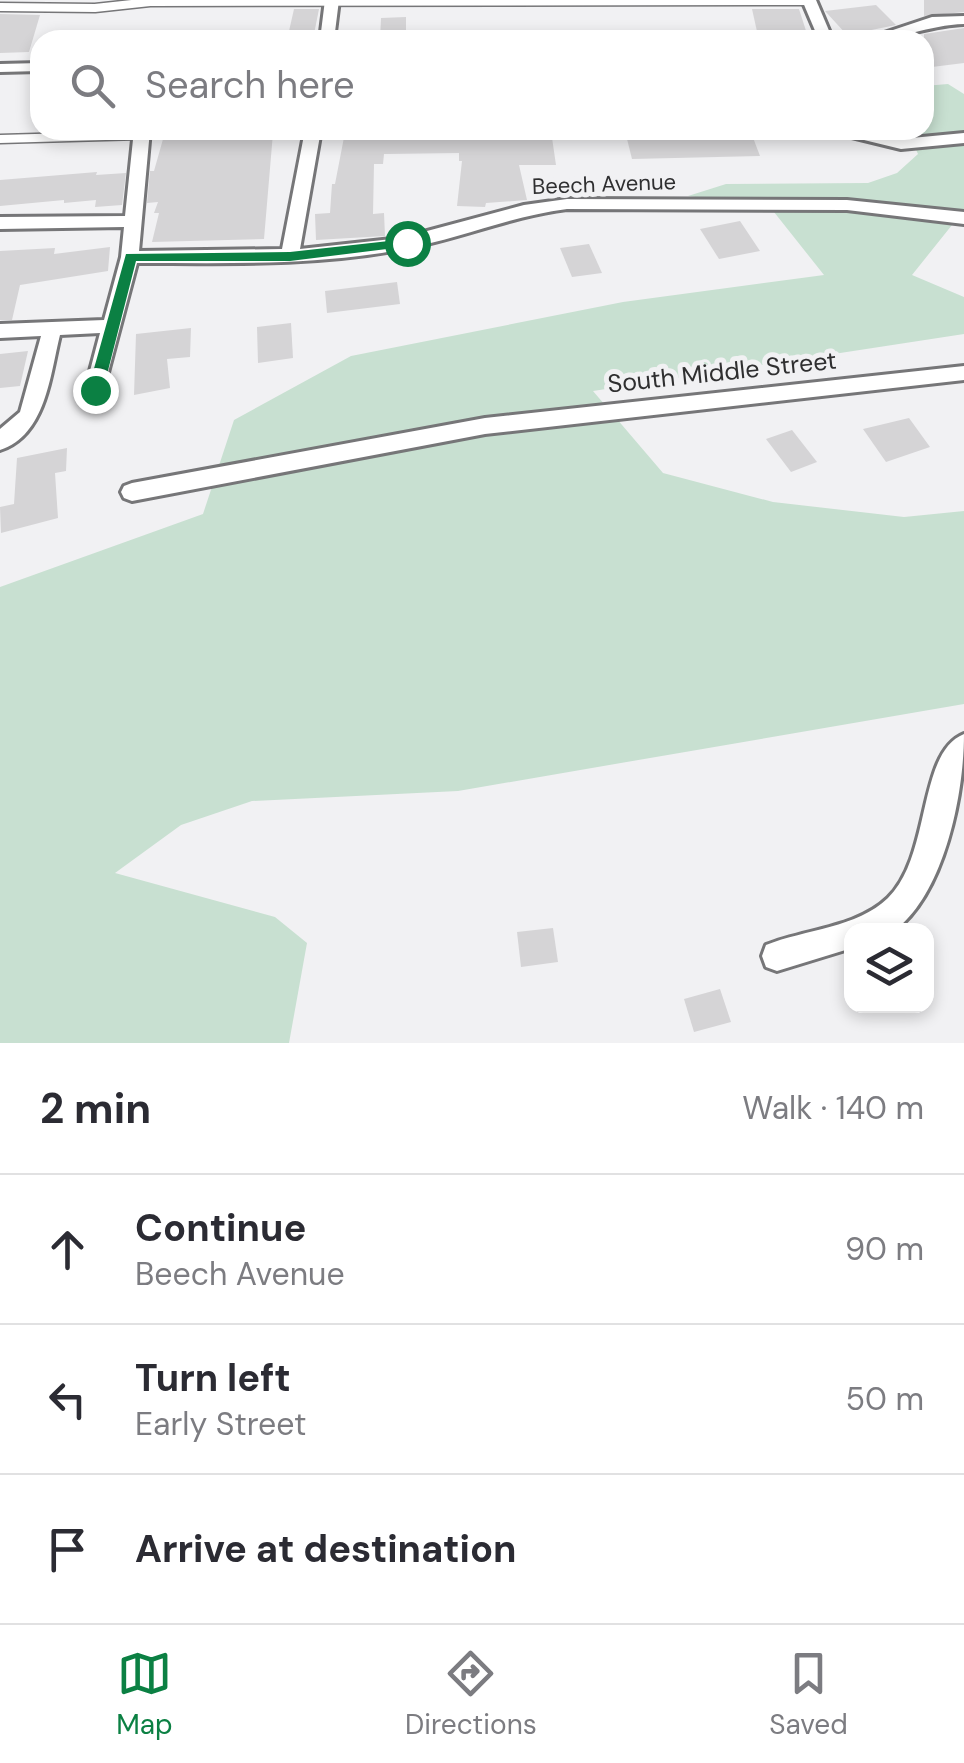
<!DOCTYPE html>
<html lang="en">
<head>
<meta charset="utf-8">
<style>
  body { margin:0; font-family:"DM Sans",sans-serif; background:#f2f2f3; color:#2b2b33 }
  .controls { position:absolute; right:30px; bottom:30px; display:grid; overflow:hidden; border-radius:20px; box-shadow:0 5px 15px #0003 }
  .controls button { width:90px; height:90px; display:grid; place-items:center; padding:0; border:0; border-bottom:2px solid #e1e1e2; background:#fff; color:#2b2b33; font:50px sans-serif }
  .stop { position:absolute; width:30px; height:30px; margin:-22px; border:8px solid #0b8043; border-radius:50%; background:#fff }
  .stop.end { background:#0b8043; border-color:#fff; box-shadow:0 2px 10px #0008 }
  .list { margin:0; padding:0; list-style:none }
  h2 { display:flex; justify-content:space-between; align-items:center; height:130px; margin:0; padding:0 40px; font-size:42px }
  h2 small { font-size:32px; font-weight:400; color:#7c7c81 }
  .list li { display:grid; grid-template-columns:65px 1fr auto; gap:30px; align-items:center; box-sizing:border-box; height:150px; padding:0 40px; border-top:2px solid #e1e1e2 }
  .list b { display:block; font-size:38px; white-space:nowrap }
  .list p { margin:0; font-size:32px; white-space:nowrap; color:#7c7c81 }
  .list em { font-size:32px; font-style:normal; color:#7c7c81 }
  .icon { flex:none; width:55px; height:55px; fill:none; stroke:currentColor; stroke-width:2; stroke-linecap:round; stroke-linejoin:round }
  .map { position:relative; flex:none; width:964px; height:1043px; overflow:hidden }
  .search { position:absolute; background:#fff; box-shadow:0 5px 15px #0003; left:30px; right:30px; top:30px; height:110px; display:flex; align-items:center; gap:25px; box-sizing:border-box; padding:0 35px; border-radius:30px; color:#7c7c81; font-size:38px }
  .sheet { height:580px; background:#fff }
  nav { display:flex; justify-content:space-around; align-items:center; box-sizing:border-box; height:140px; border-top:2px solid #e1e1e2; background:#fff; font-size:28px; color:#7c7c81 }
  nav a { display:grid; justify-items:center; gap:5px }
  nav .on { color:#0b8043 }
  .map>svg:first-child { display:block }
  .green { fill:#c8e0d1 }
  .building { fill:#d5d4d6 }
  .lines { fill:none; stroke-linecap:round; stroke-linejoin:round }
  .lane-casing { stroke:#767678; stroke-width:11 }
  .street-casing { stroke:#767678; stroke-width:6 }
  .lane { stroke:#fff; stroke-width:8 }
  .street { fill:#fff; fill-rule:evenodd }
  .route { fill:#0b8043 }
  .labels { text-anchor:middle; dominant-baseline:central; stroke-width:10; stroke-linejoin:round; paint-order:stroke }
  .far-street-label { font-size:22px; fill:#2f2f30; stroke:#f1f1f3 }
  .street-label { font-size:25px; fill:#2f2f30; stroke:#f1f1f3 }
</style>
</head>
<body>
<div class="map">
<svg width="964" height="1043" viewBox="0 0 964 1043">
  <rect width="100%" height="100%" fill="#f1f1f3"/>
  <polygon class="green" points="948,84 964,94 964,210 912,275 964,297 964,334 593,391 663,473 773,502 904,517 964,511 964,704 458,791 252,801 181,825 115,873 275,917 307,943 289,1043 0,1043 0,587 203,514 234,420 351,356 623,302 824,275 770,207 688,196 726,184 868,183 897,173 918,154 907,130 924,130 924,86"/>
  <g class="building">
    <polygon points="924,0 964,0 964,12 924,16"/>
    <polygon points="876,5 896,25 847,35 825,11"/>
    <polygon points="294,9 319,9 313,39 287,40"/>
    <polygon points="752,9 799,9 808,37 758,36"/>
    <polygon points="0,14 40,15 29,52 0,53"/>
    <polygon points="406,17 406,40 380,40 381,18"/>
    <polygon points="964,28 964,63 924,68 924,34"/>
    <polygon points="519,130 551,131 556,165 519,165 527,200 486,203 485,207 457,206 462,161 459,161 459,153 384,154 383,164 374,164 373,214 384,213 385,236 316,240 315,214 330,213 332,184 335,184 345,132"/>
    <polygon points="209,131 207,136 273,133 264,239 152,242 159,213 154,213 158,202 147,203 150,171 154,171 165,132"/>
    <polygon points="626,135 752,135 760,156 632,159"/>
    <polygon points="97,172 96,175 126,173 122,205 95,207 96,200 64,203 64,200 0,206 0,180"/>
    <polygon points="740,221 760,251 719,259 700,229"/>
    <polygon points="589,244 602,273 572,277 560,248"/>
    <polygon points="110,247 108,271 20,285 12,320 0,320 0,251 55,248 54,254"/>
    <polygon points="397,282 400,304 327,313 325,291"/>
    <polygon points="291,323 293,358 258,363 257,327"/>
    <polygon points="191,328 190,357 167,359 170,388 134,395 136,334"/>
    <polygon points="28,351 20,386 0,388 0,354"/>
    <polygon points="909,418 930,447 886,462 863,429"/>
    <polygon points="792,430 817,462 791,472 766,439"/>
    <polygon points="67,448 66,471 55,473 58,518 1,533 0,507 14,504 17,458"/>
    <polygon points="553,928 558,962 521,967 517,932"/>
    <polygon points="720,989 731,1022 694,1032 684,999"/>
  </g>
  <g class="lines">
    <g class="lane-casing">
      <g id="lane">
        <polyline points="0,7 95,8 150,2 810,1"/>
        <polyline points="0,139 141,135"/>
      </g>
    </g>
    <g class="street-casing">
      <g id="street">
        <polygon points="325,0 339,0 334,40 320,40"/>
        <polygon points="802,0 816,0 833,40 819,40"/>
        <path d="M964 16V24C929 25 898 40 863 40L932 17Z"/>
        <polygon points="40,63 40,71 0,72 0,64"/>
        <path d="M134 130H150L139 251 282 249 305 130H321L300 249 401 238 524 205 567 199 847 200 964 212V224L847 210 567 209C511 216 459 239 404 249 316 266 226 263 137 263L102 395 95 398 85 390 100 333 60 335C50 375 46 435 0 450V429L20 412 41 336 0 338V324L104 320 121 257 124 227 0 229V217L125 216Z"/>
        <polygon points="823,130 855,130 901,139 964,133 964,143 901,149"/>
        <polygon points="964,366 964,380 485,434 132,501 124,498 121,492 124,486 132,483 485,418"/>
        <path d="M964 734C964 793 945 893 894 931H852V948L777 971 766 967 762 956 766 945C806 929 857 928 888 898 932 855 917 753 964 734Z"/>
      </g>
    </g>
    <use href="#lane" class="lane"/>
    <use href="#street" class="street"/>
  </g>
  <polygon class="route" points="407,239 413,243 411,246 290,261 136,261 103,390 95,396 88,390 126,254 290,252"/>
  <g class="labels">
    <g class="far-street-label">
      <text transform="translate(604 184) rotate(-2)">Beech Avenue</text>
    </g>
    <g class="street-label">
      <text transform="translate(722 372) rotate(-6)">South Middle Street</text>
    </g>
  </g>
</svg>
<div class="controls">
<button><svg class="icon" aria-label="layers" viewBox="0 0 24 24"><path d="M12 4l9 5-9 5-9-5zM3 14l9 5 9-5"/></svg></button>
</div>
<div class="stop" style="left:407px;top:243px"></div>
<div class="stop end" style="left:95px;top:390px"></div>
<div class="search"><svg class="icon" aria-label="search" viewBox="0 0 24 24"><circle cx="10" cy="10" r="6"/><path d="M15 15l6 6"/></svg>Search here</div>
</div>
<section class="sheet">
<h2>2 min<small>Walk · 140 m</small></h2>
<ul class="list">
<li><svg class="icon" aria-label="ahead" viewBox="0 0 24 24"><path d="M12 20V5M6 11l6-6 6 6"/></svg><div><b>Continue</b><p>Beech Avenue</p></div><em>90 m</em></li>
<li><svg class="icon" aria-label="left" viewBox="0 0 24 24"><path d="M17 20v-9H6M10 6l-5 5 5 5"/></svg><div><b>Turn left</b><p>Early Street</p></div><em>50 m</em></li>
<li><svg class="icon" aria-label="arrive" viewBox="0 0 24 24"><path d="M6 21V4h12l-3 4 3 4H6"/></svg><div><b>Arrive at destination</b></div></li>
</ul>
</section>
<nav>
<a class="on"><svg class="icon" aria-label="map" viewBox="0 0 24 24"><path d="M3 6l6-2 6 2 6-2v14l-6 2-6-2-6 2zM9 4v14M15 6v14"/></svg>Map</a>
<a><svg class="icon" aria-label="directions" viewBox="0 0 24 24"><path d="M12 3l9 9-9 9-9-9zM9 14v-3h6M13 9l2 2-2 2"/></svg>Directions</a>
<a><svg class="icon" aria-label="saved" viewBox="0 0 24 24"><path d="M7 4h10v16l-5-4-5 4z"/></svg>Saved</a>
</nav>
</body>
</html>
